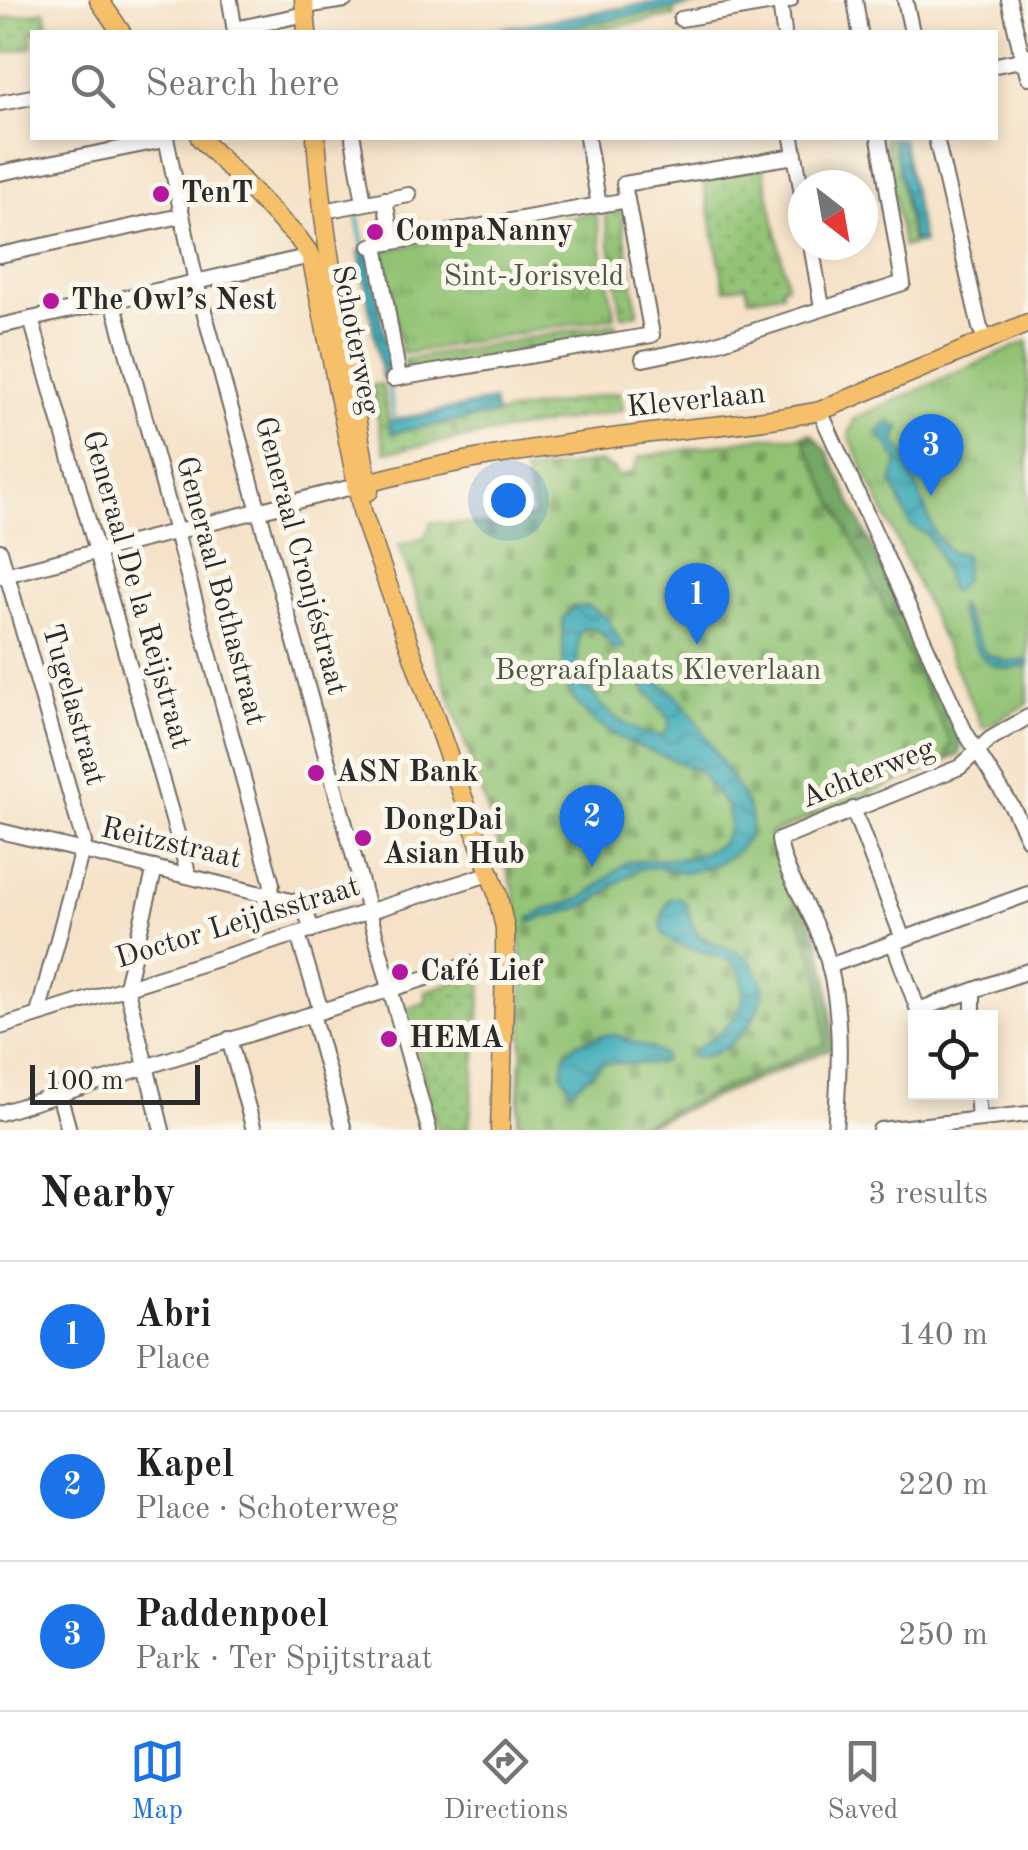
<!DOCTYPE html>
<html lang="en">
<head>
<meta charset="utf-8">
<style>
  body { margin:0; font-family:"Old Standard TT",serif; background:#f6f6f6; color:#202124 }
  .controls { position:absolute; right:30px; bottom:30px; display:grid; overflow:hidden; border-radius:0px; box-shadow:0 5px 15px #0003 }
  .controls button { width:90px; height:90px; display:grid; place-items:center; padding:0; border:0; border-bottom:2px solid #e0e0e0; background:#fff; color:#202124; font:50px sans-serif }
  .compass { position:absolute; left:788px; top:170px; width:90px; height:90px; border-radius:50%; background:#fff; box-shadow:0 5px 15px #0003; rotate:149deg }
  .scale { position:absolute; left:30px; bottom:25px; width:170px; box-sizing:border-box; padding-left:10px; border:5px solid #2b2b2b; border-top:0; font-size:28px; line-height:35px; white-space:nowrap; color:#2b2b2b; -webkit-text-stroke:8px #fbf7ec; paint-order:stroke }
  .you { position:absolute; left:508px; top:500px; width:35px; height:35px; margin:-25px; border:8px solid #fff; border-radius:50%; background:#1a73e8; box-shadow:0 0 0 15px #1a73e833 }
  .badge { display:grid; place-items:center; width:65px; height:65px; border-radius:50%; background:#1a73e8; color:#fff; font-size:32px; font-weight:700 }
  .pin { position:absolute; translate:-50% -82px; filter:drop-shadow(0 2px 5px #0008) }
  .pin::after { content:''; position:absolute; top:52px; width:35px; height:30px; background:inherit; clip-path:polygon(0 0,100% 0,50% 100%) }
  .list { margin:0; padding:0; list-style:none }
  h2 { display:flex; justify-content:space-between; align-items:center; height:130px; margin:0; padding:0 40px; font-size:42px }
  h2 small { font-size:32px; font-weight:400; color:#757577 }
  .list li { display:grid; grid-template-columns:65px 1fr auto; gap:30px; align-items:center; box-sizing:border-box; height:150px; padding:0 40px; border-top:2px solid #e0e0e0 }
  .list b { display:block; font-size:38px; white-space:nowrap }
  .list p { margin:0; font-size:32px; white-space:nowrap; color:#757577 }
  .list em { font-size:32px; font-style:normal; color:#757577 }
  .icon { flex:none; width:55px; height:55px; fill:none; stroke:currentColor; stroke-width:2; stroke-linecap:round; stroke-linejoin:round }
  .map { position:relative; flex:none; width:1028px; height:1130px; overflow:hidden }
  .search { position:absolute; background:#fff; box-shadow:0 5px 15px #0003; left:30px; right:30px; top:30px; height:110px; display:flex; align-items:center; gap:25px; box-sizing:border-box; padding:0 35px; border-radius:0px; color:#757577; font-size:38px }
  .sheet { height:580px; background:#fff }
  nav { display:flex; justify-content:space-around; align-items:center; box-sizing:border-box; height:140px; border-top:2px solid #e0e0e0; background:#fff; font-size:28px; color:#757577 }
  nav a { display:grid; justify-items:center; gap:5px }
  nav .on { color:#1a73e8 }
  .map>svg:first-child { display:block }
  .grass { fill:url(#grass-dots); stroke:#5e7750; stroke-width:2.5 }
  .forest { fill:url(#forest-firs); stroke:#506a48; stroke-width:2.5 }
  .cemetery { fill:url(#cemetery-stones); stroke:#5e7750; stroke-width:2.5 }
  .park { fill:url(#park-tufts); stroke:#5e7750; stroke-width:2.5 }
  .water { fill:url(#water-waves); stroke:#326a71; stroke-width:2.5 }
  .lines { fill:none; stroke-linecap:round; stroke-linejoin:round }
  .stream { stroke:#3aaab7; stroke-width:4 }
  .minor-casing { stroke:#726b62; stroke-width:18 }
  .major-casing { stroke:#726b62; stroke-width:21 }
  .minor { stroke:#fff; stroke-width:14 }
  .major { stroke:#f6c06b; stroke-width:18 }
  .poi-dot { fill:#b5179e; stroke:#fbf7ec; stroke-width:4 }
  .labels { text-anchor:middle; dominant-baseline:central; stroke-width:10; stroke-linejoin:round; paint-order:stroke }
  .poi-label { font-size:30px; font-weight:bold; fill:#2b2b2b; stroke:#fbf7ec; text-anchor:start }
  .park-label { font-size:30px; fill:#4a5941; stroke:#fbf7ec }
  .street-label { font-size:30px; fill:#2b2b2b; stroke:#fbf7ec }
</style>
</head>
<body>
<div class="map">
<svg width="1028" height="1130" viewBox="0 0 1028 1130">
  <defs>
    <pattern id="grass-dots" width="8" height="8" patternUnits="userSpaceOnUse" patternTransform="scale(2.5)"><rect width="8" height="8" fill="#92c374"/><path d="M2 2h.1M6 6h.1" fill="none" stroke="#779f5f" stroke-width="1.8" stroke-linecap="round"/></pattern>
    <pattern id="forest-firs" width="22" height="20" patternUnits="userSpaceOnUse" patternTransform="scale(2.5)"><rect width="22" height="20" fill="#75a966"/><path d="M5 1l3.5 6h-7zM16 11l3.5 6h-7z" fill="#608a54"/></pattern>
    <pattern id="cemetery-stones" width="16" height="16" patternUnits="userSpaceOnUse" patternTransform="scale(2.5)"><rect width="16" height="16" fill="#92c374"/><path d="M2 7V4a2 2 0 0 1 4 0v3zM10 15v-3a2 2 0 0 1 4 0v3z" fill="#779f5f"/></pattern>
    <pattern id="park-tufts" width="24" height="20" patternUnits="userSpaceOnUse" patternTransform="scale(2.5)"><rect width="24" height="20" fill="#92c374"/><path d="M3 7l-1-3M5 7V3M7 7l1-3M15 17l-1-3M17 17v-4M19 17l1-3" fill="none" stroke="#779f5f"/></pattern>
    <pattern id="water-waves" width="16" height="10" patternUnits="userSpaceOnUse" patternTransform="scale(2.5)"><rect width="16" height="10" fill="#3aaab7"/><path d="M0 5q4-4 8 0t8 0" fill="none" stroke="#318b95"/></pattern>
  </defs>
  <rect width="100%" height="100%" fill="#fbf7ec"/>
  <filter id="ink" filterUnits="userSpaceOnUse"><feTurbulence type="fractalNoise" baseFrequency=".01" numOctaves="2"/><feDisplacementMap in="SourceGraphic" scale="20" xChannelSelector="R" yChannelSelector="G"/><feConvolveMatrix kernelMatrix="1 2 1 2 8 2 1 2 1" color-interpolation-filters="sRGB"/></filter>
  <filter id="wash" filterUnits="userSpaceOnUse"><feTurbulence type="fractalNoise" baseFrequency=".0048" numOctaves="4" result="noise"/><feDisplacementMap in="SourceGraphic" scale="40" xChannelSelector="R" yChannelSelector="G"/><feGaussianBlur stdDeviation="2.25" result="paint"/><feColorMatrix in="noise" values="0 0 0 0 0 0 0 0 0 0 0 0 0 0 0 0 0 1.4 0 .05"/><feComposite in="paint" operator="in"/></filter>
  <g filter="url(#wash)">
    <rect width="100%" height="100%" fill="#f5e2c8"/>
    <g class="grass">
      <polygon points="673,9 675,16 582,32 538,32"/>
      <polygon points="45,11 49,32 32,32 32,47 0,54 0,19"/>
      <polygon points="884,138 893,138 912,245 903,247"/>
      <polygon points="763,167 787,285 781,286 782,293 749,298 746,285 725,289 703,179"/>
      <polygon points="620,208 638,313 622,316 604,210"/>
      <polygon points="616,323 618,333 406,370 404,360"/>
      <polygon points="382,384 391,433 450,422 453,431 456,430 455,422 620,392 623,410 385,452 371,386"/>
      <polygon points="483,973 469,1130 437,1130 405,1009 427,1002 425,991"/>
    </g>
    <polygon class="forest" points="811,433 828,453 956,727 961,746 959,755 771,834 819,941 828,981 833,1048 634,1130 517,1130 521,1063 537,1062 760,898 781,442"/>
    <path class="cemetery" d="M763 437H802L951 744 946 762 770 834 820 977 825 1044 627 1130H518C524 1049 527 970 514 890L399 545 425 538 431 522 498 526 535 516 524 472 599 462 613 469 618 477 633 472 639 457Z"/>
    <g class="park">
      <polygon points="596,212 605,268 600,273 607,277 615,317 402,354 383,250"/>
      <polygon points="1028,341 1028,704 983,728 849,436 854,419"/>
    </g>
    <g class="water">
      <polygon points="668,0 724,0 538,32 480,32"/>
      <polygon points="893,138 902,138 923,243 914,244"/>
      <polygon points="369,249 391,376 382,378 359,251"/>
      <polygon points="493,401 496,414 391,433 389,421"/>
      <polygon points="891,421 893,427 900,426 895,443 905,455 935,534 951,553 962,553 966,557 964,580 954,592 950,591 937,551 927,535 910,525 892,483 898,461 887,443 877,433"/>
      <path d="M959 605 986 654 1008 662 1028 660V666C981 678 974 645 958 611Z"/>
      <path d="M589 606 607 618 624 647 616 651 597 629 584 628 580 632C578 644 576 659 580 671 590 701 632 738 664 735L670 724 668 718 643 686 645 676 649 675C682 690 704 733 722 763 731 778 748 801 751 818 755 850 711 871 686 872 669 873 657 863 640 869 621 877 607 895 589 904 572 913 549 915 530 922L529 919 545 910 581 899 627 862 685 858 707 851 722 843 730 827 728 809 698 770 625 741 594 722 573 699 563 663V619L573 607Z"/>
      <path d="M678 898 687 904C694 966 746 926 764 987 762 1019 726 1060 692 1057V1052C716 1036 752 1016 742 981 739 973 738 966 730 961 704 944 637 954 670 899Z"/>
      <polygon points="601,1035 616,1035 656,1051 663,1054 664,1060 659,1064 604,1063 571,1091 562,1073 565,1054 577,1043"/>
    </g>
    <g class="lines">
      <g class="stream">
        <polyline points="356,211 364,251"/>
        <polyline points="388,383 395,423"/>
      </g>
    </g>
  </g>
  <g filter="url(#ink)">
    <g class="lines">
      <g class="minor-casing">
        <g id="minor">
          <polyline points="855,0 860,32"/>
          <polyline points="905,0 912,32"/>
          <polyline points="1009,0 1021,52 1028,56"/>
          <polyline points="230,1 235,32"/>
          <polyline points="780,2 784,32"/>
          <polyline points="305,6 345,0"/>
          <polyline points="681,19 790,0"/>
          <polyline points="235,29 306,14"/>
          <polyline points="1016,61 1025,65 1028,77"/>
          <polyline points="996,65 1016,61"/>
          <polyline points="0,103 32,97"/>
          <polyline points="166,138 196,282 429,1130"/>
          <polyline points="353,138 364,203"/>
          <polyline points="587,138 599,205"/>
          <polyline points="792,138 803,199"/>
          <polyline points="936,138 980,328 988,342"/>
          <polyline points="0,173 164,140"/>
          <polyline points="385,199 392,242"/>
          <polyline points="627,200 624,184 795,156"/>
          <polyline points="334,209 409,195"/>
          <polyline points="376,245 399,378"/>
          <polyline points="811,245 822,307"/>
          <polyline points="371,246 627,200 652,335 393,379"/>
          <polyline points="0,255 181,216"/>
          <polyline points="113,301 272,884 269,896"/>
          <polyline points="31,319 189,876"/>
          <polyline points="0,326 311,256"/>
          <polyline points="643,359 710,345 903,283 879,138"/>
          <polyline points="820,411 965,732 1014,810 1028,839"/>
          <polyline points="0,551 84,842 38,1014"/>
          <polyline points="1,576 356,486"/>
          <polyline points="853,809 903,939"/>
          <polyline points="0,831 303,904 312,930"/>
          <polyline points="155,868 126,986 162,1130"/>
          <polyline points="298,935 321,1011"/>
          <polyline points="893,942 918,1010 1028,971"/>
          <polyline points="829,966 1028,894"/>
          <polyline points="973,991 973,1018"/>
          <polyline points="312,1014 344,1130"/>
          <polyline points="0,1027 492,873"/>
          <polyline points="229,1039 254,1130"/>
          <polyline points="977,1092 979,1119"/>
          <polyline points="59,1094 69,1130"/>
          <polyline points="0,1113 470,964"/>
          <path d="M835 1130C840 1066 844 1001 821 939 809 906 784 874 779 840L960 767 990 739 1028 717"/>
          <polyline points="880,1130 1028,1114"/>
        </g>
      </g>
      <g class="major-casing">
        <g id="major">
          <polyline points="99,0 121,32"/>
          <polyline points="304,0 307,32"/>
          <polyline points="200,138 298,238 311,256 363,515 497,893 505,928 505,970 500,1130"/>
          <path d="M316 138C325 257 349 373 369 491"/>
          <path d="M356 486C450 460 547 446 644 434 703 426 762 423 820 411L1028 323"/>
        </g>
      </g>
      <use href="#minor" class="minor"/>
      <use href="#major" class="major"/>
    </g>
  </g>
  <g class="poi-dot">
    <circle cx="161" cy="194" r="10"/>
    <circle cx="375" cy="232" r="10"/>
    <circle cx="51" cy="301" r="10"/>
    <circle cx="316" cy="773" r="10"/>
    <circle cx="363" cy="838" r="10"/>
    <circle cx="400" cy="972" r="10"/>
    <circle cx="389" cy="1039" r="10"/>
  </g>
  <g class="labels">
    <g class="poi-label">
      <text x="181" y="194">TenT</text>
      <text x="395" y="232">CompaNanny</text>
      <text x="71" y="301">The Owl’s Nest</text>
      <text x="336" y="773">ASN Bank</text>
      <text x="383" y="821">DongDai<tspan x="383" dy="34">Asian Hub</tspan></text>
      <text x="420" y="972">Café Lief</text>
      <text x="409" y="1039">HEMA</text>
    </g>
    <g class="park-label">
      <text x="534" y="277">Sint-Jorisveld</text>
      <text x="658" y="671">Begraafplaats Kleverlaan</text>
    </g>
    <g class="street-label">
      <text transform="translate(355 340) rotate(79)">Schoterweg</text>
      <text transform="translate(696 401) rotate(-6)">Kleverlaan</text>
      <text transform="translate(300 556) rotate(75)">Generaal Cronjéstraat</text>
      <text transform="translate(136 590) rotate(74)">Generaal De la Reijstraat</text>
      <text transform="translate(220 591) rotate(75)">Generaal Bothastraat</text>
      <text transform="translate(73 705) rotate(74)">Tugelastraat</text>
      <text transform="translate(868 774) rotate(-22)">Achterweg</text>
      <text transform="translate(171 844) rotate(13)">Reitzstraat</text>
      <text transform="translate(238 923) rotate(-17)">Doctor Leijdsstraat</text>
    </g>
  </g>
</svg>
<div class="controls">
<button><svg class="icon" aria-label="locate" viewBox="0 0 24 24"><circle cx="12" cy="12" r="6"/><path d="M12 2v4M12 18v4M2 12h4M18 12h4"/></svg></button>
</div>
<svg class="compass" viewBox="-18 -18 36 36"><path d="M0-13l5 13h-10z" fill="#e53935"/><path d="M0 13l5-13h-10z" fill="#757577"/></svg>
<div class="scale">100 m</div>
<div class="you"></div>
<div class="pin badge" style="left:697px;top:645px">1</div>
<div class="pin badge" style="left:592px;top:867px">2</div>
<div class="pin badge" style="left:931px;top:496px">3</div>
<div class="search"><svg class="icon" aria-label="search" viewBox="0 0 24 24"><circle cx="10" cy="10" r="6"/><path d="M15 15l6 6"/></svg>Search here</div>
</div>
<section class="sheet">
<h2>Nearby<small>3 results</small></h2>
<ul class="list">
<li><span class="badge">1</span><div><b>Abri</b><p>Place</p></div><em>140 m</em></li>
<li><span class="badge">2</span><div><b>Kapel</b><p>Place · Schoterweg</p></div><em>220 m</em></li>
<li><span class="badge">3</span><div><b>Paddenpoel</b><p>Park · Ter Spijtstraat</p></div><em>250 m</em></li>
</ul>
</section>
<nav>
<a class="on"><svg class="icon" aria-label="map" viewBox="0 0 24 24"><path d="M3 6l6-2 6 2 6-2v14l-6 2-6-2-6 2zM9 4v14M15 6v14"/></svg>Map</a>
<a><svg class="icon" aria-label="directions" viewBox="0 0 24 24"><path d="M12 3l9 9-9 9-9-9zM9 14v-3h6M13 9l2 2-2 2"/></svg>Directions</a>
<a><svg class="icon" aria-label="saved" viewBox="0 0 24 24"><path d="M7 4h10v16l-5-4-5 4z"/></svg>Saved</a>
</nav>
</body>
</html>
